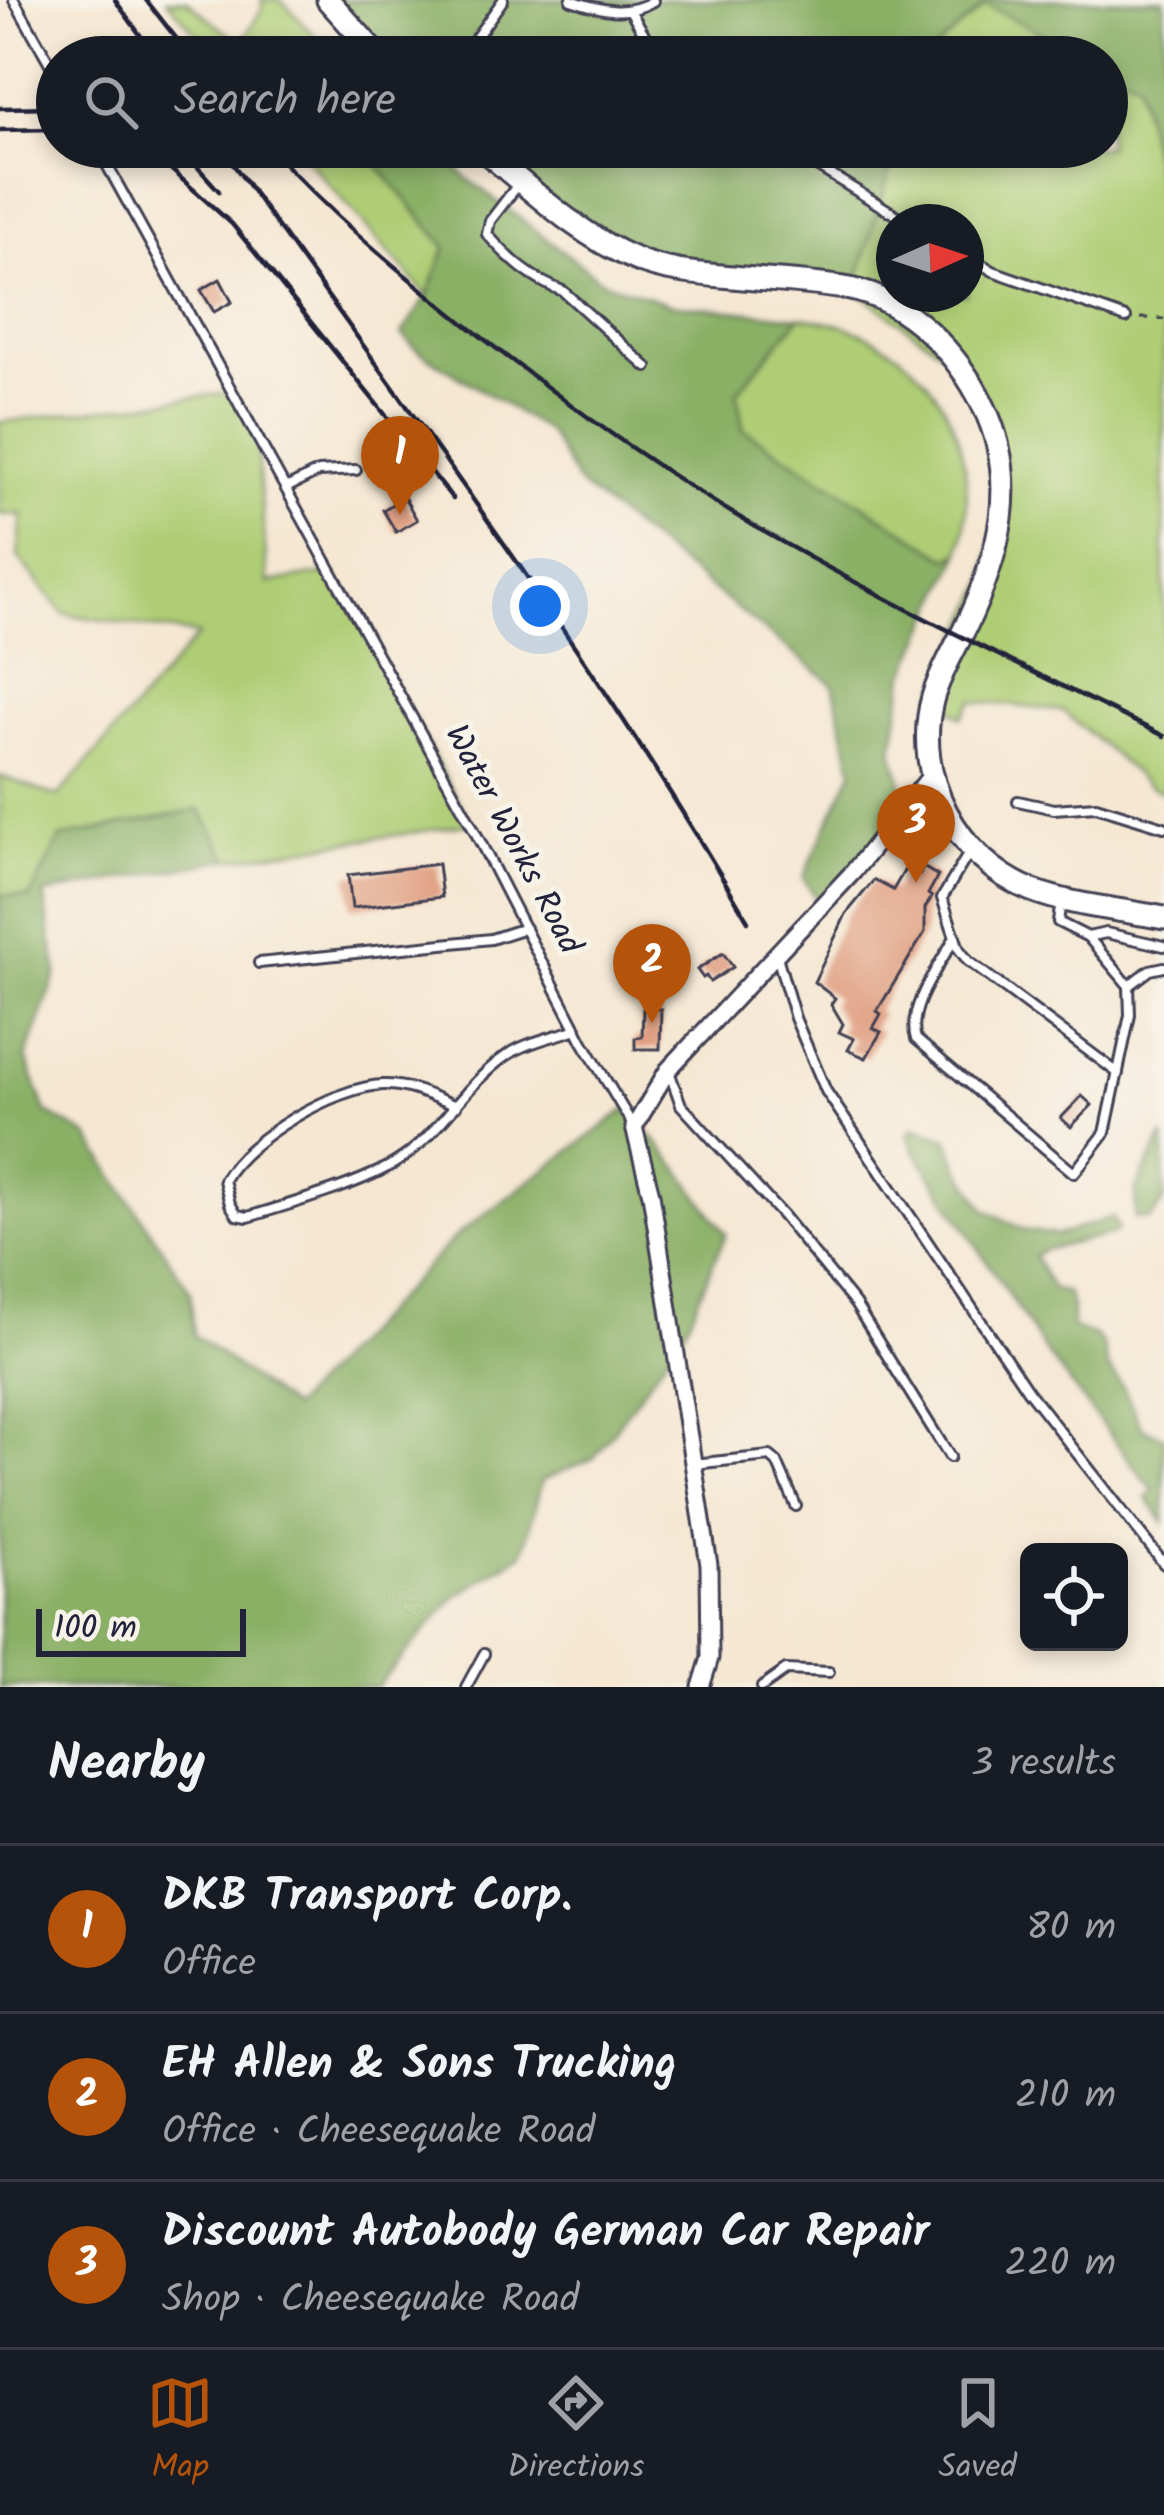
<!DOCTYPE html>
<html lang="en">
<head>
<meta charset="utf-8">
<style>
  body { margin:0; font-family:Kalam,sans-serif; background:#242831; color:#f1f3f6 }
  .controls { position:absolute; right:36px; bottom:36px; display:grid; overflow:hidden; border-radius:18px; box-shadow:0 6px 18px #0003 }
  .controls button { width:108px; height:108px; display:grid; place-items:center; padding:0; border:0; border-bottom:3px solid #363941; background:#171b24; color:#f1f3f6; font:60px sans-serif }
  .compass { position:absolute; left:876px; top:204px; width:108px; height:108px; border-radius:50%; background:#171b24; box-shadow:0 6px 18px #0003; rotate:87deg }
  .scale { position:absolute; left:36px; bottom:30px; width:210px; box-sizing:border-box; padding-left:12px; border:6px solid #22223b; border-top:0; font-size:33px; line-height:42px; white-space:nowrap; color:#22223b; -webkit-text-stroke:9px #f7f3e8; paint-order:stroke }
  .you { position:absolute; left:540px; top:606px; width:42px; height:42px; margin:-30px; border:9px solid #fff; border-radius:50%; background:#1a73e8; box-shadow:0 0 0 18px #1a73e833 }
  .badge { display:grid; place-items:center; width:78px; height:78px; border-radius:50%; background:#b45309; color:#fff; font-size:39px; font-weight:700 }
  .pin { position:absolute; translate:-50% -99px; filter:drop-shadow(0 3px 6px #0008) }
  .pin::after { content:''; position:absolute; top:63px; width:42px; height:36px; background:inherit; clip-path:polygon(0 0,100% 0,50% 100%) }
  .list { margin:0; padding:0; list-style:none }
  h2 { display:flex; justify-content:space-between; align-items:center; height:156px; margin:0; padding:0 48px; font-size:51px }
  h2 small { font-size:39px; font-weight:400; color:#9ea1a6 }
  .list li { display:grid; grid-template-columns:78px 1fr auto; gap:36px; align-items:center; box-sizing:border-box; height:168px; padding:0 48px; border-top:3px solid #363941 }
  .list b { display:block; font-size:45px; white-space:nowrap }
  .list p { margin:0; font-size:39px; white-space:nowrap; color:#9ea1a6 }
  .list em { font-size:39px; font-style:normal; color:#9ea1a6 }
  .icon { flex:none; width:66px; height:66px; fill:none; stroke:currentColor; stroke-width:2; stroke-linecap:round; stroke-linejoin:round }
  .map { position:relative; flex:none; width:1164px; height:1687px; overflow:hidden }
  .search { position:absolute; background:#171b24; box-shadow:0 6px 18px #0003; left:36px; right:36px; top:36px; height:132px; display:flex; align-items:center; gap:30px; box-sizing:border-box; padding:0 42px; border-radius:66px; color:#9ea1a6; font-size:45px }
  .sheet { height:660px; background:#171b24 }
  nav { display:flex; justify-content:space-around; align-items:center; box-sizing:border-box; height:168px; border-top:3px solid #363941; background:#171b24; font-size:33px; color:#9ea1a6 }
  nav a { display:grid; justify-items:center; gap:6px }
  nav .on { color:#b45309 }
  .map>svg:first-child { display:block }
  .green { fill:#aecd75; stroke:#687858; stroke-width:3; fill-rule:evenodd }
  .forest { fill:#8ab066; stroke:#566950; stroke-width:3 }
  .building { fill:#df9879 }
  .lines { fill:none; stroke-linecap:round; stroke-linejoin:round }
  .lane-casing { stroke:#424052; stroke-width:14 }
  .street-casing { stroke:#424052; stroke-width:21 }
  .secondary-casing { stroke:#424052; stroke-width:27 }
  .path { stroke:#424052; stroke-width:3; stroke-dasharray:9 9; stroke-linecap:butt }
  .lane { stroke:#fff; stroke-width:8 }
  .street { stroke:#fff; stroke-width:15 }
  .secondary { stroke:#fff; stroke-width:21 }
  .rail { stroke:#22223b; stroke-width:4.5 }
  .labels { text-anchor:middle; dominant-baseline:central; stroke-width:10; stroke-linejoin:round; paint-order:stroke }
  .street-label { font-size:33px; fill:#22223b; stroke:#f7f3e8 }
</style>
</head>
<body>
<div class="map">
<svg width="1164" height="1687" viewBox="0 0 1164 1687">
  <rect width="100%" height="100%" fill="#f7f3e8"/>
  <filter id="ink" filterUnits="userSpaceOnUse"><feTurbulence type="fractalNoise" baseFrequency=".00833" numOctaves="2"/><feDisplacementMap in="SourceGraphic" scale="24" xChannelSelector="R" yChannelSelector="G"/><feConvolveMatrix kernelMatrix="1 2 1 2 8 2 1 2 1" color-interpolation-filters="sRGB"/></filter>
  <filter id="wash" filterUnits="userSpaceOnUse"><feTurbulence type="fractalNoise" baseFrequency=".004" numOctaves="4" result="noise"/><feDisplacementMap in="SourceGraphic" scale="48" xChannelSelector="R" yChannelSelector="G"/><feGaussianBlur stdDeviation="2.7" result="paint"/><feColorMatrix in="noise" values="0 0 0 0 0 0 0 0 0 0 0 0 0 0 0 0 0 1.4 0 .05"/><feComposite in="paint" operator="in"/></filter>
  <g filter="url(#wash)">
    <rect width="100%" height="100%" fill="#f5e7d2"/>
    <g class="green">
      <polygon points="167,0 186,0 241,44 263,7 261,0 281,0 336,57 217,57"/>
      <path d="M328 0H1164V793L1149 786 1063 711 972 701 962 717 933 696 986 582 1004 460 965 368 855 290 780 147H1107V57H379ZM894 222H966V294H894Z"/>
      <polygon points="296,147 362,147 446,247 427,296"/>
      <path d="M800 317C924 330 989 435 960 553L949 559 743 429 737 392Z"/>
      <polygon points="232,392 256,435 268,583 333,572 471,824 229,859 200,809 30,897 0,895 0,776 58,797 198,635 64,614 18,557 22,514 0,515 0,422"/>
    </g>
    <g class="forest">
      <polygon points="328,0 1164,0 1164,187 1158,185 1138,81 1107,66 1107,57 1090,57 985,5 927,57 379,57"/>
      <polygon points="362,147 433,147 468,179 602,281 670,304 800,317 737,392 743,429 948,558 960,553 905,676 893,750 907,802 822,907 803,878 853,770 833,684 578,484 548,432 416,349 402,334 427,296 446,247"/>
      <polygon points="480,147 897,147 855,290 636,260"/>
      <polygon points="200,809 229,859 44,894 57,973 26,1058 46,1112 88,1136 190,1291 194,1335 291,1408 456,1236 628,1108 678,1167 726,1234 683,1333 594,1458 542,1480 523,1553 455,1597 376,1687 0,1687 0,895 30,897 60,838"/>
      <polygon points="915,1127 949,1139 958,1165 985,1209 1024,1230 1058,1235 1113,1217 1118,1230 1113,1234 1044,1250 1034,1256 1053,1290 1067,1292 1072,1307 1072,1328 1094,1335 1102,1343 1108,1367 1124,1389 1142,1428 1164,1437 1164,1523 1147,1498 1153,1490 1049,1357 914,1149 908,1134"/>
      <polygon points="1164,1135 1164,1202 1150,1219 1135,1218 1136,1189"/>
    </g>
    <g id="blocks">
      <g class="building">
        <polygon points="220,279 232,302 214,312 201,290"/>
        <polygon points="404,497 417,520 396,532 383,510"/>
        <polygon points="438,864 442,897 352,908 348,875"/>
        <polygon points="907,866 920,874 923,867 938,876 928,894 932,897 925,908 925,932 877,1011 881,1014 873,1028 881,1032 866,1058 848,1050 854,1039 839,1032 843,1024 831,1004 835,998 814,982 846,914 874,880 893,890"/>
        <polygon points="723,953 733,967 710,982 706,976 703,978 697,970"/>
        <polygon points="643,1009 661,1009 660,1049 635,1049 635,1038 642,1037"/>
        <polygon points="1082,1096 1092,1105 1071,1127 1061,1118"/>
      </g>
    </g>
  </g>
  <g filter="url(#ink)">
    <use href="#blocks" fill-opacity="0" stroke="#424052" stroke-width="3"/>
    <g class="lines">
      <g class="lane-casing">
        <g id="lane">
          <polyline points="14,0 57,76"/>
          <path d="M571 0C600 10 626 17 653 1"/>
          <polyline points="630,10 647,39 666,57"/>
          <polyline points="462,57 503,0"/>
          <polyline points="97,147 471,824 583,1042 632,1124"/>
          <polyline points="786,147 907,222"/>
          <path d="M520 182 490 221 487 234C509 259 532 280 563 291L647 367"/>
          <polyline points="966,255 993,271 1126,318"/>
          <polyline points="286,488 318,472 356,470"/>
          <polyline points="1018,801 1054,809 1096,806 1164,827"/>
          <polyline points="970,851 942,898 959,949 968,961 1118,1073"/>
          <path d="M955 937C940 965 906 1008 916 1039L1074 1173 1105 1133 1130 1015 1129 986 1088 937 1058 922 1061 901"/>
          <polyline points="1088,937 1106,933 1164,946"/>
          <polyline points="777,956 795,1018 826,1091 1028,1391 1164,1564"/>
          <polyline points="259,963 491,939 525,928"/>
          <polyline points="1129,986 1150,970 1164,967"/>
          <polyline points="669,1071 681,1105 782,1215 855,1304 950,1457"/>
          <path d="M456 1106C433 1097 409 1084 383 1085 337 1086 246 1139 224 1180L230 1204 237 1215 248 1217C290 1204 362 1184 398 1161 440 1134 465 1084 506 1056 526 1042 554 1037 577 1029"/>
          <polyline points="693,1464 770,1456 777,1462 796,1506"/>
          <polyline points="466,1687 484,1654"/>
          <polyline points="762,1687 786,1670 829,1672"/>
        </g>
      </g>
      <g class="street-casing">
        <polyline id="street" points="701,1687 710,1658 709,1565 651,1194 634,1127 668,1070 853,872 932,774"/>
      </g>
      <g class="secondary-casing">
        <g id="secondary">
          <polyline points="328,0 379,57"/>
          <path d="M480 147C529 187 576 234 635 259 665 272 700 274 733 277 771 281 812 282 850 289 908 300 959 355 983 405 1021 482 999 557 964 630 953 652 940 674 933 697 911 775 957 860 1031 890 1072 906 1120 909 1164 918"/>
        </g>
      </g>
      <polyline class="path" points="1140,318 1164,319"/>
      <use href="#lane" class="lane"/>
      <use href="#street" class="street"/>
      <use href="#secondary" class="secondary"/>
      <g class="rail">
        <polyline points="115,0 156,57"/>
        <polyline points="146,0 191,57"/>
        <polyline points="0,108 57,107"/>
        <polyline points="0,130 57,129"/>
        <polyline points="132,147 165,164 232,224 453,499"/>
        <polyline points="170,147 194,163 219,191"/>
        <path d="M221 147C402 402 591 651 748 921"/>
        <path d="M269 147C328 212 396 269 465 324 556 396 650 465 749 523 883 602 1025 667 1164 736"/>
      </g>
    </g>
  </g>
  <g class="labels">
    <g class="street-label">
      <text transform="translate(512 840) rotate(62)">Water Works Road</text>
    </g>
  </g>
</svg>
<div class="controls">
<button><svg class="icon" aria-label="locate" viewBox="0 0 24 24"><circle cx="12" cy="12" r="6"/><path d="M12 2v4M12 18v4M2 12h4M18 12h4"/></svg></button>
</div>
<svg class="compass" viewBox="-18 -18 36 36"><path d="M0-13l5 13h-10z" fill="#e53935"/><path d="M0 13l5-13h-10z" fill="#9ea1a6"/></svg>
<div class="scale">100 m</div>
<div class="you"></div>
<div class="pin badge" style="left:400px;top:515px">1</div>
<div class="pin badge" style="left:652px;top:1023px">2</div>
<div class="pin badge" style="left:916px;top:883px">3</div>
<div class="search"><svg class="icon" aria-label="search" viewBox="0 0 24 24"><circle cx="10" cy="10" r="6"/><path d="M15 15l6 6"/></svg>Search here</div>
</div>
<section class="sheet">
<h2>Nearby<small>3 results</small></h2>
<ul class="list">
<li><span class="badge">1</span><div><b>DKB Transport Corp.</b><p>Office</p></div><em>80 m</em></li>
<li><span class="badge">2</span><div><b>EH Allen &amp; Sons Trucking</b><p>Office · Cheesequake Road</p></div><em>210 m</em></li>
<li><span class="badge">3</span><div><b>Discount Autobody German Car Repair</b><p>Shop · Cheesequake Road</p></div><em>220 m</em></li>
</ul>
</section>
<nav>
<a class="on"><svg class="icon" aria-label="map" viewBox="0 0 24 24"><path d="M3 6l6-2 6 2 6-2v14l-6 2-6-2-6 2zM9 4v14M15 6v14"/></svg>Map</a>
<a><svg class="icon" aria-label="directions" viewBox="0 0 24 24"><path d="M12 3l9 9-9 9-9-9zM9 14v-3h6M13 9l2 2-2 2"/></svg>Directions</a>
<a><svg class="icon" aria-label="saved" viewBox="0 0 24 24"><path d="M7 4h10v16l-5-4-5 4z"/></svg>Saved</a>
</nav>
</body>
</html>
